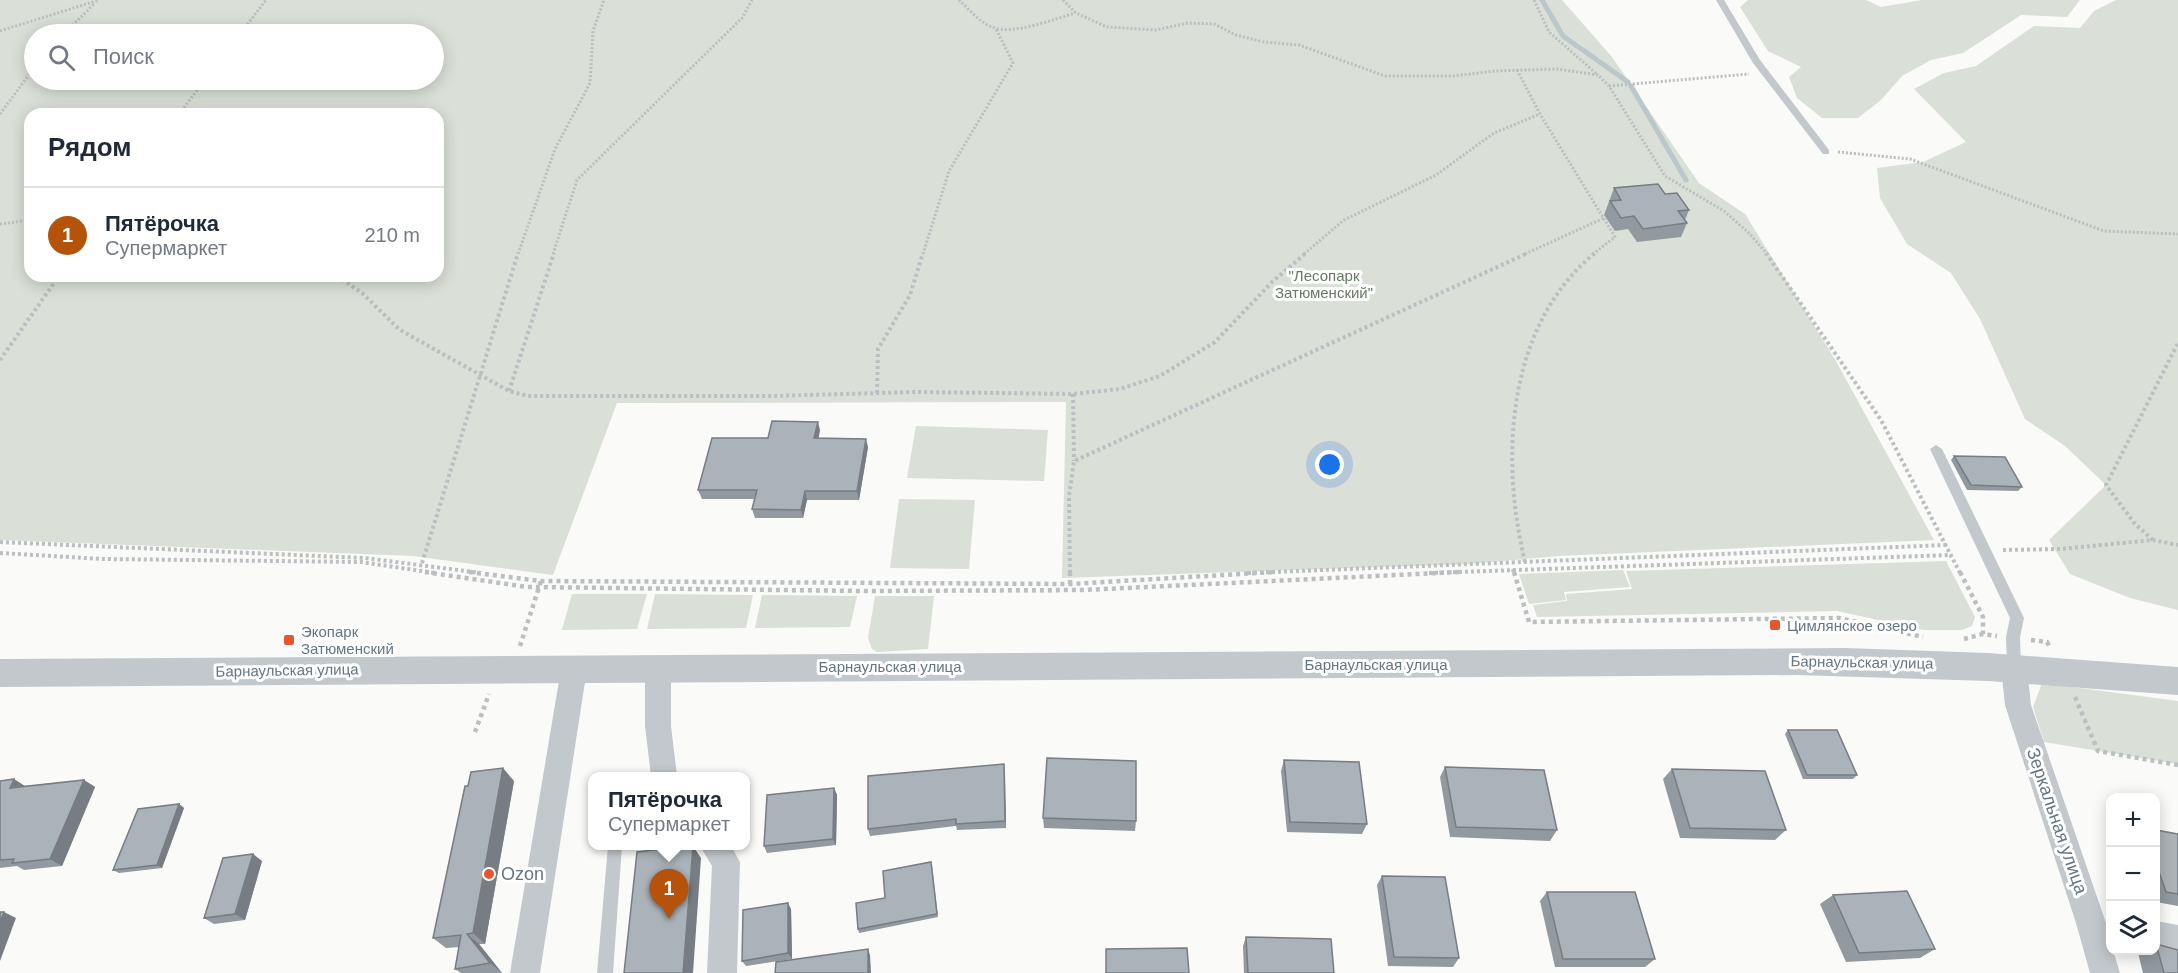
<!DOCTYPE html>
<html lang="ru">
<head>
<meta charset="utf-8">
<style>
  body { margin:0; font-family:Arial,sans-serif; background:#f6f6f7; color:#1f2937 }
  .controls { position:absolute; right:18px; bottom:18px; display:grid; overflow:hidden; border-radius:12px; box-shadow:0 3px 15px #0003 }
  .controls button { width:54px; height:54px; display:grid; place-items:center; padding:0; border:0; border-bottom:2px solid #e0e1e3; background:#fff; color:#1f2937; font:30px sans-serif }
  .you { position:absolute; left:1330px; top:465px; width:21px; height:21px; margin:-15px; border:4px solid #fff; border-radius:50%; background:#1a73e8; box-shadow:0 0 0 9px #1a73e833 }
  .badge { display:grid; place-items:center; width:39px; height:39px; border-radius:50%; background:#b45309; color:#fff; font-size:20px; font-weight:700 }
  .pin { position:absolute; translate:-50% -50px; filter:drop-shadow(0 2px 3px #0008) }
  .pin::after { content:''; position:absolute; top:32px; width:21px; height:18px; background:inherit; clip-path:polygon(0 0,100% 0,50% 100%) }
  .popup { position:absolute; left:588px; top:772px; width:162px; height:78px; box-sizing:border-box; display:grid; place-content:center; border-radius:12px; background:#fff; filter:drop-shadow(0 2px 4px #0005); font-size:20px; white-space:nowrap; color:#747a83 }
  .popup b { font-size:22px; color:#1f2937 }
  .popup::after { content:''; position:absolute; left:50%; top:100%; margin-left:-12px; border:12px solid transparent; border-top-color:#fff }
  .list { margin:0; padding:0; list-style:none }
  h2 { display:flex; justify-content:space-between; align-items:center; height:78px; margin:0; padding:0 24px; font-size:26px }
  h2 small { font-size:20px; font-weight:400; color:#747a83 }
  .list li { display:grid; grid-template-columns:39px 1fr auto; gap:18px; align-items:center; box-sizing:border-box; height:96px; padding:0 24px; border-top:2px solid #e0e1e3 }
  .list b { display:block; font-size:22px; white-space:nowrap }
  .list p { margin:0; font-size:20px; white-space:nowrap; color:#747a83 }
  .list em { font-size:20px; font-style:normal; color:#747a83 }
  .icon { flex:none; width:33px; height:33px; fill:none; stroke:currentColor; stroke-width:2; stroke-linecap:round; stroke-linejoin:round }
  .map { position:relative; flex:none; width:2178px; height:973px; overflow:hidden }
  .search { position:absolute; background:#fff; box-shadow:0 3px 15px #0003; left:24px; top:24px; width:420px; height:66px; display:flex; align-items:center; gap:15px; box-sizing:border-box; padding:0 21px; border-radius:33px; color:#747a83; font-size:22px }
  .panel { position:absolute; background:#fff; box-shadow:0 3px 15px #0003; left:24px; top:108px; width:420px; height:174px; border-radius:18px }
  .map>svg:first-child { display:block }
  .green { fill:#dadfd7; fill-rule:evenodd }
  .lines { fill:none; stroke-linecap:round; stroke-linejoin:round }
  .stream { stroke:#bbc7cb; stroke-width:5 }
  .path-far2 { stroke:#bbbfc2; stroke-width:3; stroke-dasharray:2 2; stroke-linecap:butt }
  .path-far1 { stroke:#bbbfc2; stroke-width:4; stroke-dasharray:3 3; stroke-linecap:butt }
  .path { stroke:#bbbfc2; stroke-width:4.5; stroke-dasharray:4 4; stroke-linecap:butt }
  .service { fill:#c3c8cc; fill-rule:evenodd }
  .minor { fill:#c3c8cc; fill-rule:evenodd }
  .tertiary { fill:#c3c8cc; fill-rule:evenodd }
  .wall { fill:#929a9f }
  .shaded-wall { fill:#777d82 }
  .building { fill:#aab3b9; stroke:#777d82; stroke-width:1.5 }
  .poi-dot { fill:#e4572e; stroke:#fff; stroke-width:2 }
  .labels { text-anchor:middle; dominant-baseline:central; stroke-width:6; stroke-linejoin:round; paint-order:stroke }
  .park-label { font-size:15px; fill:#687a64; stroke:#fff }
  .poi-label { font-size:15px; fill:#657683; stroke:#fff; text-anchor:start }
  .street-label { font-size:15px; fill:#657683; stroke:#fff }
  .near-street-label { font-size:18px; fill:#657683; stroke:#fff }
  .near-poi-label { font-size:18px; fill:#657683; stroke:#fff; text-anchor:start }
</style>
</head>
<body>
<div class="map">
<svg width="2178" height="973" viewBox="0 0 2178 973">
  <rect width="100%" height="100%" fill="#fafaf8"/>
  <g class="green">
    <path d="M0 0H1562L1612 57 1699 183 1745 214 1836 361 1934 540 1559 556 1469 564 1062 578 1066 402 617 403 553 575 413 556 0 540ZM34 34H434V80H34ZM30 114H438V276H30Z"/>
    <polygon points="1748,0 1866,0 1881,7 1922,0 2080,0 2067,17 2021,15 1963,53 1931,60 1902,76 1881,100 1858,118 1822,118 1797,98 1789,77 1801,67 1768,51 1740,7"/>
    <polygon points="2116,0 2178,0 2178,610 2130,598 2070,574 2049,540 2106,485 2065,446 2025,419 1980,319 1951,273 1907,244 1880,198 1877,168 1923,162 1966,142 1914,89 1944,73 1976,66 2034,26 2080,28 2094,11"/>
    <polygon points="916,426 1048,430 1044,481 907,478"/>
    <polygon points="899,499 975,500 969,569 890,568"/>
    <polygon points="1946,561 1975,617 1972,626 1962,630 1924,630 1837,611 1537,617 1533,605 1567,601 1566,594 1632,589 1626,571"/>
    <polygon points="1623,570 1630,587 1564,592 1566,600 1529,604 1519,574"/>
    <polygon points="572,594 647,594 637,629 562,630"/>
    <polygon points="655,594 753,595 746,628 647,629"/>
    <polygon points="762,595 857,596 850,627 755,628"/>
    <polygon points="875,596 934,596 928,649 877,652 872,649 868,638"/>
    <polygon points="2042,683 2178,701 2178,764 2044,742 2033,707"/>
  </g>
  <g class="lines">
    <g class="stream">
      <polyline points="1542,0 1563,36 1628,82"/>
      <polyline points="1631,86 1686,180"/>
    </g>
    <g class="path-far2">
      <path d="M959 0C969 9 979 22 992 27 1011 36 1055 19 1075 13"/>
      <polyline points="1063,0 1076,13 1107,27 1156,30 1188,23 1214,24 1236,35 1264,42 1299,45 1385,76 1453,76 1495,71 1557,69 1598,75 1609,86 1665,176 1724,211 1750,234 1767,254"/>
      <polyline points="1534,0 1549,32 1598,75"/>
      <polyline points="0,31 99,0"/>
      <polyline points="64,34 95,3"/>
      <polyline points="240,34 266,0"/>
      <polyline points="1517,70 1540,114 1615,237 1593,254"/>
      <polyline points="1609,86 1749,74"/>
      <polyline points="0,114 34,68"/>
      <polyline points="179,114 205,80"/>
      <polyline points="1838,152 1910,159 2104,231 2178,234"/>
      <polyline points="0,224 30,220"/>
      <polyline points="518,254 555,149 590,83 593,31 604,0"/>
      <polyline points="553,254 577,180 742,18 752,0"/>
      <polyline points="923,254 949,171 1013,63 996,29"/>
      <polyline points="1304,254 1344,220 1436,175 1494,133 1540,114"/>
      <polyline points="1525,254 1604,218"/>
    </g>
    <g class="path-far1">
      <polyline points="1766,253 1881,420 1960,573"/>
      <polyline points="337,276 362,293 400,330 509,391 528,396 772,396 916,392 1073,394 1120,389 1160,376 1215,342 1272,282 1306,253"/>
      <polyline points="0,360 59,276"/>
      <polyline points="509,391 554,253"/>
      <polyline points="877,393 878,349 910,295 923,253"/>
      <polyline points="1073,394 1074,461"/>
      <polyline points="2153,540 2135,524 2106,485 2178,343"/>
      <polyline points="0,542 365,558 481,573"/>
      <polyline points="2003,550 2061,549 2153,540 2178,545"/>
      <polyline points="0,553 103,559 361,562 435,573"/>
      <path d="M1525 562C1500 458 1506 326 1595 253"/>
      <polyline points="422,563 518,253"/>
      <polyline points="1513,569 1514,573"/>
      <polyline points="1070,573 1069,496 1074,461 1528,253"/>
      <polyline points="1248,573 1946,545"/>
      <polyline points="1429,573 1951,555"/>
    </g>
    <g class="path">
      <polyline points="425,572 527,587 866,591 1084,590 1459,572"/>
      <polyline points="469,572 541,581 1070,584 1275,572"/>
      <polyline points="1070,572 1070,584"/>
      <polyline points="1514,572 1529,622 1839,618 1923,637"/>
      <polyline points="1960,572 1983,617 1983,634 1997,636"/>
      <polyline points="1964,639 1983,634"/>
      <polyline points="2031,640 2047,642 2050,647"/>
      <polyline points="520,646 541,581"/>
      <polyline points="2075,697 2098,751 2178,765"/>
      <polyline points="475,732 489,694"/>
    </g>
    <g class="service">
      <polygon points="1716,0 1724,0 1760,60 1829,150 1829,154 1823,154 1753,63"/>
      <polygon points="1936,445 1942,449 2024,618 2020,637 2021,668 2019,672 2014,674 2009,672 2007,668 2006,637 2010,618 1930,449"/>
      <polygon points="608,846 622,846 613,973 597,973"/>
    </g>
    <g class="minor">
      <polygon points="658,657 667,660 671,668 671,726 677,776 651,776 645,726 645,668 649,660"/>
      <polygon points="2014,657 2023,660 2027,668 2031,705 2106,923 2110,950 2113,950 2120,973 2090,973 2076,923 2005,705 2001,668 2005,660"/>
      <polygon points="574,658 583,661 587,669 540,973 510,973 561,669 565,661"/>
      <polygon points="700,846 731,846 740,862 737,973 707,973 712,866"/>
      <polygon points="2156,921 2178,925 2178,955 2156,950"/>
    </g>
    <polygon class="tertiary" points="1845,648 1988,653 2178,667 2178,695 1988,681 1797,675 0,687 0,659"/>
  </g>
  <g class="wall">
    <polygon points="1614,188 1689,210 1685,220 1687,223 1681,237 1637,242 1628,229 1615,231 1604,215"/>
    <polygon points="820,430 818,438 868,447 859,500 807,500 803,518 755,518 752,509 755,499 702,499 698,490 768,438"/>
    <polygon points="1954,456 2022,487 2018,491 1967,490 1951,460"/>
    <polygon points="1788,730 1857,775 1853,779 1803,779 1785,734"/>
    <polygon points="1284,760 1367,824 1362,834 1287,832 1281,771"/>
    <polygon points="1004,764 1006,828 957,830 956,826 870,836 868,829"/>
    <polygon points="1445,767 1557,830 1550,841 1450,837 1440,777"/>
    <polygon points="1672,769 1786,830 1775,840 1680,838 1663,779"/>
    <polygon points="84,780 95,787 62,866 24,870 17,866 0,868 0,781 25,786"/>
    <polygon points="514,781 485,944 479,944 502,973 461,973 455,969 459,947 446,948 433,938"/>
    <polygon points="834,788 837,795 836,845 767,853 764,846"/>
    <polygon points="179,804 184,808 162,868 119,873 113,870"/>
    <polygon points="1043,818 1136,821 1135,831 1044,828"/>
    <polygon points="2156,830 2178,834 2178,906 2156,902"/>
    <polygon points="262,861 245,920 214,924 204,918"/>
    <polygon points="932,865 938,917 859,933 858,929 885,898"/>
    <polygon points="1382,876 1459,958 1453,967 1388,966 1377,885"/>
    <polygon points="1547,892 1655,959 1645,967 1555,967 1540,901"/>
    <polygon points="1833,895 1935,949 1920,958 1846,962 1820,904"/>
    <polygon points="791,909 792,959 746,966 742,961"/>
    <polygon points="1246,937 1334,973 1244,973 1243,946"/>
    <polygon points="2156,944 2178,973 2143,973 2138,953 2144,951 2156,951"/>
  </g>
  <g class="shaded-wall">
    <polygon points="818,422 820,430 817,447 814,438"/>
    <polygon points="866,439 868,447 859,500 857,491"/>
    <polygon points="805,491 807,500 803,518 801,510"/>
    <polygon points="1004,764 1005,771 1006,828 1005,821"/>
    <polygon points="503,768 514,781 485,944 473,933"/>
    <polygon points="14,779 25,786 21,795 10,788"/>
    <polygon points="84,780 95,787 62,866 50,859"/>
    <polygon points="834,788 837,795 836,845 833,839"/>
    <polygon points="179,804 184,808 162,868 157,865"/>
    <polygon points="693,846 701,858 693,973 683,973"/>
    <polygon points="253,854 262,861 245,920 235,914"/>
    <polygon points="788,903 791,909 792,959 788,953"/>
    <polygon points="4,912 16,918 0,961 0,922"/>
    <polygon points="467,934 479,944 502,973 490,963"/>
    <polygon points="868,949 870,955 871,973 868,973"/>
  </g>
  <g class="building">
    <polygon points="1658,184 1665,194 1677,193 1689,210 1678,211 1687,223 1643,229 1634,216 1621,218 1610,201 1621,200 1614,188"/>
    <polygon points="772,421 818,422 814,438 866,439 857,491 805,491 801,510 752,509 757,490 698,490 712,438 768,438"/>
    <polygon points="1954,456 2005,457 2022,487 1971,485"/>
    <polygon points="1788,730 1837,730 1857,775 1807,775"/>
    <polygon points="1047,758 1136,761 1136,821 1043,818"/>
    <polygon points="1284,760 1359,762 1367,824 1290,822"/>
    <polygon points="1004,764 1005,821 956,824 956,819 868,829 868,776"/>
    <polygon points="1445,767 1544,770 1557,830 1456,827"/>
    <polygon points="503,768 473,933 467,934 490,963 455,969 461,935 433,938 465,786 468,786 471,772"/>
    <polygon points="1672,769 1765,771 1786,830 1690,828"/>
    <polygon points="14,779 10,788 84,780 50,859 12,863 14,859 0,860 0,781"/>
    <polygon points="834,788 833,839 764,846 767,795"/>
    <polygon points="179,804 157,865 113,870 138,809"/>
    <polygon points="2156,830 2178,834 2178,894 2166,892 2156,863"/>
    <polygon points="688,846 693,846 683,973 624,973 637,852"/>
    <polygon points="253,854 235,914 204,918 223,858"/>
    <polygon points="931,862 937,914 858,929 856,903 885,898 883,871"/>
    <polygon points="1382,876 1445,877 1459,958 1394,957"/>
    <polygon points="1907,891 1935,949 1859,953 1833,895"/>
    <polygon points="1547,892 1635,892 1655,959 1563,959"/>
    <polygon points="788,903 788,953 742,961 743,910"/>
    <polygon points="0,912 4,912 0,922"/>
    <polygon points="1246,937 1331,939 1334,973 1248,973"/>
    <polygon points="2156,944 2178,950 2178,973 2164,973"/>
    <polygon points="1187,948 1189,973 1106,973 1106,949"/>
    <polygon points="868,949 868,973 775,973 776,962"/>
  </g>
  <g class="poi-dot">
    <rect x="1769" y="619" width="12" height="12" rx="3"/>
    <rect x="283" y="634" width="12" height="12" rx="3"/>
    <circle cx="489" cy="874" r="6"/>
  </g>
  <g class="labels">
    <g class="park-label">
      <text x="1324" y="275">"Лесопарк<tspan x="1324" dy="17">Затюменский"</tspan></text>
    </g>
    <g class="poi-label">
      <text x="1787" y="625">Цимлянское озеро</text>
      <text x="301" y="631">Экопарк<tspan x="301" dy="17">Затюменский</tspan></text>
    </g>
    <g class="street-label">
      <text transform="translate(1862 662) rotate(1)">Барнаульская улица</text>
      <text x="1376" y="664">Барнаульская улица</text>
      <text x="890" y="666">Барнаульская улица</text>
      <text transform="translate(287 670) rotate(-1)">Барнаульская улица</text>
    </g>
    <g class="near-street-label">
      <text transform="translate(2057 821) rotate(71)">Зеркальная улица</text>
    </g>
    <g class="near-poi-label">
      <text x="501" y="874">Ozon</text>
    </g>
  </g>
</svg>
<div class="controls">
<button>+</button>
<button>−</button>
<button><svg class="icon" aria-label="layers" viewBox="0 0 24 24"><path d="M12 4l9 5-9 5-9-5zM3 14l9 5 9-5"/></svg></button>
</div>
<div class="you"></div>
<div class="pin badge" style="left:669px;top:919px">1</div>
<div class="popup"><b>Пятёрочка</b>Супермаркет</div>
<div class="search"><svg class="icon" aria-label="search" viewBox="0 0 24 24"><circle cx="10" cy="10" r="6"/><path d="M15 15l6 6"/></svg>Поиск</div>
<section class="panel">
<h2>Рядом<small></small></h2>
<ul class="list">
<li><span class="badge">1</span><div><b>Пятёрочка</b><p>Супермаркет</p></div><em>210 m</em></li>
</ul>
</section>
</div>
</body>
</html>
